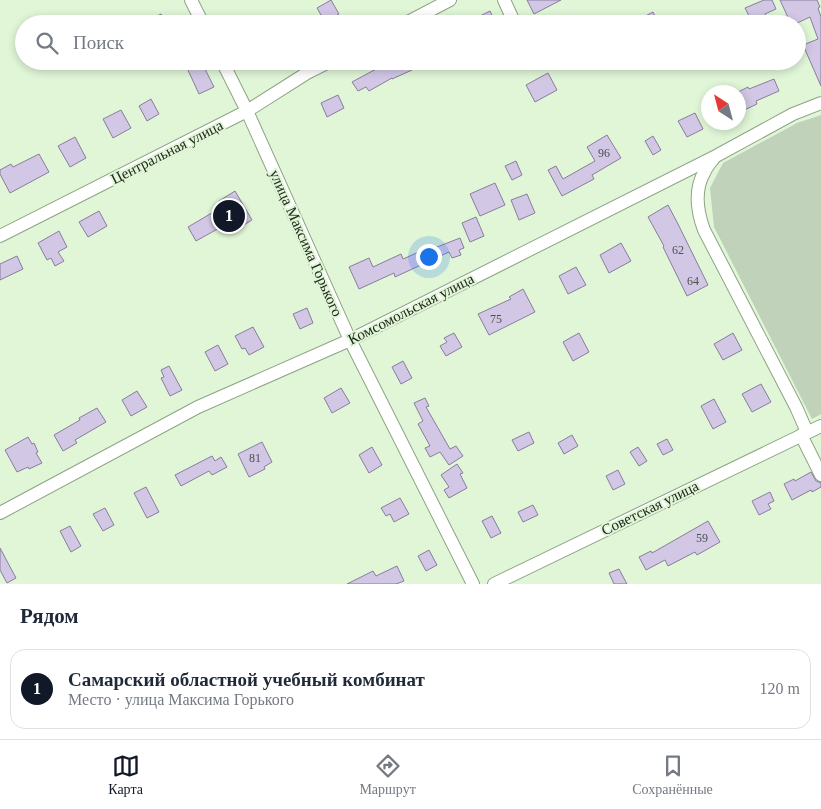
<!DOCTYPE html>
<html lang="ru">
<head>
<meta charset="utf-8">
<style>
  body { margin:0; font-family:"Times New Roman",serif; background:#f2f2f3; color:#1f2937 }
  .compass { position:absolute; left:701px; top:85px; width:45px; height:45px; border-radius:50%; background:#fff; box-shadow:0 2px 8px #0003; rotate:324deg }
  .you { position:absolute; left:428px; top:256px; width:18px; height:18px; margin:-12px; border:4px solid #fff; border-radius:50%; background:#1a73e8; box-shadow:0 0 0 8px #1a73e833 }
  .badge { display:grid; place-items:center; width:32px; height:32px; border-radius:50%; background:#111827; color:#fff; font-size:16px; font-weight:700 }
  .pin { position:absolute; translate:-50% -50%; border:2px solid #fff; box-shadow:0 1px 5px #0006 }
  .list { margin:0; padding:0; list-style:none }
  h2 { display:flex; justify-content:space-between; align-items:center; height:65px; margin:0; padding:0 20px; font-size:21px }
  h2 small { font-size:16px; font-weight:400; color:#747a83 }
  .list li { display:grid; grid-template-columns:32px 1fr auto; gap:15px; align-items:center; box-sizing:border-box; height:80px; margin:0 10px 10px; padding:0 10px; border:1px solid #e0e1e3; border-radius:15px }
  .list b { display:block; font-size:19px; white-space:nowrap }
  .list p { margin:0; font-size:16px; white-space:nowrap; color:#747a83 }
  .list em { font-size:16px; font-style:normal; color:#747a83 }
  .icon { flex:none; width:28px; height:28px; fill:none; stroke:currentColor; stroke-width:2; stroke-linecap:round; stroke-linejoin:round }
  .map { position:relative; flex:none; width:821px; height:584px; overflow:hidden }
  .search { position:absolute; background:#fff; box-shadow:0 2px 8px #0003; left:15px; right:15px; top:15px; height:55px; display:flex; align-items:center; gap:12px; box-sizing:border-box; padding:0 18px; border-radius:28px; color:#747a83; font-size:19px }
  .sheet { height:155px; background:#fff }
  nav { display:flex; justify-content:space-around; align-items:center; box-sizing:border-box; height:70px; border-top:1px solid #e0e1e3; background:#fff; font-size:14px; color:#747a83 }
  nav a { display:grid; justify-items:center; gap:2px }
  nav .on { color:#111827 }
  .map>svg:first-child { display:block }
  .green { fill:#c0d2b9 }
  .building { fill:#d2c8e6; stroke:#887d9c }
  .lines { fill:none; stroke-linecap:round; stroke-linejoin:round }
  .minor-casing { stroke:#8ea386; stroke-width:14 }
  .minor { stroke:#fff; stroke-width:12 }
  .labels { text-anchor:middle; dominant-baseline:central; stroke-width:4; stroke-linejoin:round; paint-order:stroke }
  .number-label { font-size:12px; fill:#4c504f }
  .street-label { font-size:15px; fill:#20281d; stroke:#e0f6d7 }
</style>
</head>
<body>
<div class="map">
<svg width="821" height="584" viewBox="0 0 821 584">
  <rect width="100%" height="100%" fill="#e0f6d7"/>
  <polygon class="green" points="821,115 821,414 812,419 714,227 710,188 723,163 797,123"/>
  <g class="building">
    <polygon points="331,0 339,14 325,22 317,8"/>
    <polygon points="527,0 561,0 534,14"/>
    <polygon points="764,0 772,0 776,9 765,14 769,24 753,24 745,8"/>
    <polygon points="780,0 817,0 820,7 818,8 821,17 821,86 803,45 818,39 810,17 795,24 791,24"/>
    <polygon points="490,11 496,24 464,24"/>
    <polygon points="653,12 659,24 630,24"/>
    <polygon points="161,14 166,24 141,24"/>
    <polygon points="201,61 214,87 199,94 187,68"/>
    <polygon points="391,61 407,61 412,70 392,79 392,78 369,91 366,87 358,91 352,82"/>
    <polygon points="548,73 557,90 535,102 526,85"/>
    <polygon points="774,79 779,91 756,101 757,104 738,113 738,92 748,87 749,89"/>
    <polygon points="338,95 344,108 327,117 321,103"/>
    <polygon points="151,99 159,114 147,121 139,106"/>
    <polygon points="121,110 131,128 113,138 103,119"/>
    <polygon points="695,113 703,129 687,137 678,121"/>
    <polygon points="607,135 621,158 592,175 594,179 562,196 548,170 556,166 563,179 595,161 587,147"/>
    <polygon points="653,136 661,150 653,155 645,141"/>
    <polygon points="75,137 86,158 70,167 58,146"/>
    <polygon points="39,154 49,172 10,193 0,174 0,170 11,164 13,167"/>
    <polygon points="516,161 522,175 512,180 505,166"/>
    <polygon points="495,183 505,205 480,216 470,194"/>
    <polygon points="235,191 252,220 235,230 230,222 196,241 188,227 222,207 219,201"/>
    <polygon points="527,194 535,213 519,220 511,200"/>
    <polygon points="668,205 678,224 708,285 687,296 663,247 664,246 648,217"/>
    <polygon points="99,211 107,226 88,237 79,222"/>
    <polygon points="476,217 484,236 470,242 462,223"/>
    <polygon points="59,231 67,247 58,252 64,261 55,266 51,258 47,260 38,243"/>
    <polygon points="460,238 464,248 459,250 461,255 452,258 449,252 395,277 394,273 359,289 349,267 369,258 373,267 401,254 403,259 430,247 432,249"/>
    <polygon points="621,243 631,261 609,273 600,255"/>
    <polygon points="17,256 23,269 0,280 0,264"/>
    <polygon points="576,267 586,285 568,294 559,276"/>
    <polygon points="523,289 535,312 489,335 478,314 511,299 509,297"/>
    <polygon points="307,308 313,323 300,329 293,314"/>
    <polygon points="253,327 264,347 249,355 245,348 242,349 235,336"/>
    <polygon points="454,333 462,347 446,356 440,346 447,342 444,338"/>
    <polygon points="579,333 589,352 573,361 563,342"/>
    <polygon points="733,333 742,350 723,360 714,344"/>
    <polygon points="218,345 228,364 215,371 205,352"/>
    <polygon points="403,361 412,378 401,384 392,367"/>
    <polygon points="169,366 182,390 170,396 161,378 164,377 161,370"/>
    <polygon points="761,384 771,402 752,412 742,394"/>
    <polygon points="341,388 350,403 332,413 324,398"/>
    <polygon points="137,391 147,407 131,416 122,400"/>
    <polygon points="425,398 429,406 426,407 450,449 456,446 463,456 449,465 440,452 430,457 425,448 430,446 418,424 423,421 414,403"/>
    <polygon points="714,399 726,422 713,429 701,406"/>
    <polygon points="97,408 106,422 75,440 77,443 63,451 54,435 80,420 79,418"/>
    <polygon points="529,432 534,443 518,451 512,440"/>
    <polygon points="572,435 578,446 564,454 558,443"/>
    <polygon points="28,437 32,444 34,443 38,452 36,453 42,463 29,469 28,467 17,472 5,450"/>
    <polygon points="667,439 673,450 663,455 657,444"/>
    <polygon points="262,442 272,462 264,467 265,469 249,477 238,454"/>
    <polygon points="372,447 382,465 369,473 359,455"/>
    <polygon points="638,447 647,461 639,466 630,452"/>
    <polygon points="212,456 215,461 221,457 227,467 212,475 209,471 181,486 175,475"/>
    <polygon points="457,464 463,473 460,474 467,488 449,498 444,490 449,487 441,475"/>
    <polygon points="618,470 625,484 613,490 606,476"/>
    <polygon points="811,472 816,481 821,483 821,487 812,492 811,490 792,500 784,484 794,479 795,481"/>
    <polygon points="146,487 159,512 147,518 134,493"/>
    <polygon points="770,492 774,501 768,504 771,509 759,515 752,501"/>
    <polygon points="400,498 409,514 394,522 390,514 386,516 381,508"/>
    <polygon points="533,505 538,515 523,522 518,512"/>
    <polygon points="105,508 114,525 103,531 93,514"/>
    <polygon points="492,516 501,533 491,538 482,521"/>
    <polygon points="708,521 720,542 697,555 695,552 668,566 665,560 646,570 639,557 651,551 652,553"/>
    <polygon points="70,526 81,546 71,552 60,531"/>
    <polygon points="0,548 16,578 7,583 0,570"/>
    <polygon points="429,550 437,565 426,571 418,556"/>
    <polygon points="397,566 404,581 396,584 347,584 373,571 376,576"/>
    <polygon points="619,569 627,584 614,584 609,573"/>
  </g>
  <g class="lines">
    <g class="minor-casing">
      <g id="minor">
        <polyline points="191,0 203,24"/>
        <polyline points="504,0 515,24"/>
        <polyline points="404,24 450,0"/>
        <polyline points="222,61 247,111 350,340 473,584"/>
        <path d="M714 158C711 162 707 166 705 171 694 189 697 211 704 230L796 407 807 432"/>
        <polyline points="0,236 247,111 307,73 331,61"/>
        <polyline points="801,435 821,475"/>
        <polyline points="0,513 198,407 350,340 716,156 793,114 821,103"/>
        <polyline points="494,584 821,426"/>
      </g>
    </g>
    <use href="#minor" class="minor"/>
  </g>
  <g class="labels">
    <g class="number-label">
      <text x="604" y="153">96</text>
      <text x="678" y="250">62</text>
      <text x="693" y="281">64</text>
      <text x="496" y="319">75</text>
      <text x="255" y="458">81</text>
      <text x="702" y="538">59</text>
    </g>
    <g class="street-label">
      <text transform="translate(167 152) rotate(-27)">Центральная улица</text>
      <text transform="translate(306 243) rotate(66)">улица Максима Горького</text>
      <text transform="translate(411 309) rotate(-27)">Комсомольская улица</text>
      <text transform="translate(650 508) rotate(-26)">Советская улица</text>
    </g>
  </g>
</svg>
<svg class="compass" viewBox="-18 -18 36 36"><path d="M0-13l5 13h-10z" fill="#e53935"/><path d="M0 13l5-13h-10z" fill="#747a83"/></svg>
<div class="you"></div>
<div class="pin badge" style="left:229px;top:216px">1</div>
<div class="search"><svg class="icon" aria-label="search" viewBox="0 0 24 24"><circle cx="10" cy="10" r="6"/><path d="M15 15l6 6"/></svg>Поиск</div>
</div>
<section class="sheet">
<h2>Рядом<small></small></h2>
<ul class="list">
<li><span class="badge">1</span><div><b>Самарский областной учебный комбинат</b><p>Место · улица Максима Горького</p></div><em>120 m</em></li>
</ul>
</section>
<nav>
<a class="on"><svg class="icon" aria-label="map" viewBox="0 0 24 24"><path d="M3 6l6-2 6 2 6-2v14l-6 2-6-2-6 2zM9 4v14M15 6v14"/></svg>Карта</a>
<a><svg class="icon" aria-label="directions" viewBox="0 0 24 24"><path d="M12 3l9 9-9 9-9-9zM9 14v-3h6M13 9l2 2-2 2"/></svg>Маршрут</a>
<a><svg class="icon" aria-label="saved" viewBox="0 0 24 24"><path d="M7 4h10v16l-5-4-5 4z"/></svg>Сохранённые</a>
</nav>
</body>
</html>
